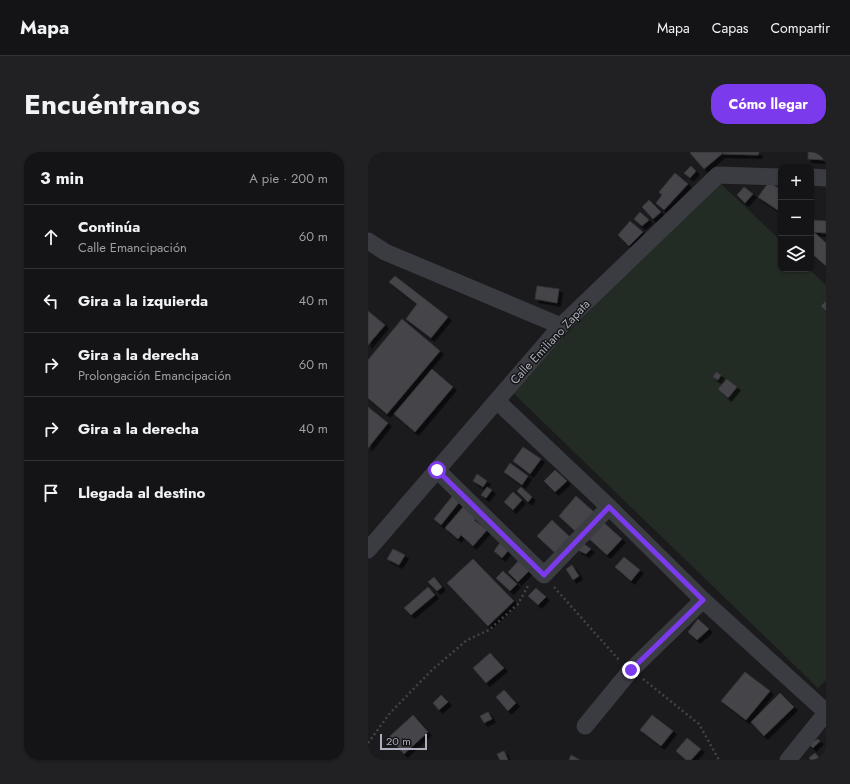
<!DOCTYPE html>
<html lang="es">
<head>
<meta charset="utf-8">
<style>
  body { margin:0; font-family:Jost,sans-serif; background:#212123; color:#f1f3f6 }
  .controls { position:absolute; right:12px; top:12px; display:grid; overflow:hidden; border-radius:8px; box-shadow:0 1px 3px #0004 }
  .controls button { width:36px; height:36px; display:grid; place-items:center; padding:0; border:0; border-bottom:1px solid #333335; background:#141416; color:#f1f3f6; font:20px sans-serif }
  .scale { position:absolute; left:12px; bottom:10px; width:47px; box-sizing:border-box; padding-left:4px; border:2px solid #adb0bc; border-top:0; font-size:11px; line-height:14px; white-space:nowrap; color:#adb0bc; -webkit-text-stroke:3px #161518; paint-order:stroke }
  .stop { position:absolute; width:12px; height:12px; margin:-9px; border:3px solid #7c3aed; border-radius:50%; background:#fff }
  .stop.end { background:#7c3aed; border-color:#fff; box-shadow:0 1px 4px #0008 }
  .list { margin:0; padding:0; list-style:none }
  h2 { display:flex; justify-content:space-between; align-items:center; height:52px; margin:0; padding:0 16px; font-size:17px }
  h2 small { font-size:13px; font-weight:400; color:#9d9ea1 }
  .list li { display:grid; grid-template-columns:26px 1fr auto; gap:12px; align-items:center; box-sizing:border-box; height:64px; padding:0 16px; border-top:1px solid #333335 }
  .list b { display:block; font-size:15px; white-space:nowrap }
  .list p { margin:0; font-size:13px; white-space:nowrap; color:#9d9ea1 }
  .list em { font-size:13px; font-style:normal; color:#9d9ea1 }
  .icon { flex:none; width:22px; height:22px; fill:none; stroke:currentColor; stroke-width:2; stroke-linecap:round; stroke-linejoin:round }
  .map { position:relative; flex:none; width:458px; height:608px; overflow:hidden; border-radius:16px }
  header { display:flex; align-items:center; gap:24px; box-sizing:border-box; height:56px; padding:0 20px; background:#141416; border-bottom:1px solid #333335 }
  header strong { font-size:19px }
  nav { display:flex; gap:22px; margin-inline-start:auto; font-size:14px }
  .intro { display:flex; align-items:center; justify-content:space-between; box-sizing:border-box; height:96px; padding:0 24px }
  h1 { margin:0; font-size:28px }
  .button { padding:10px 18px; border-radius:16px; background:#7c3aed; color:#fff; font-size:14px; font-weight:700 }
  main { display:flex; gap:24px; padding:0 24px }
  aside { flex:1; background:#141416; border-radius:16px; box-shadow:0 1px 3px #0004 }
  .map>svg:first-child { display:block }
  .green { fill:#222b24 }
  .building { fill:#45454a; stroke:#353439; filter:url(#shadow) }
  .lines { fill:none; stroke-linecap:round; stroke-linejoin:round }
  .path { stroke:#414349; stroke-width:2.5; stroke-dasharray:2 3; stroke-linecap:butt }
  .street { stroke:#3b3c42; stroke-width:17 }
  .route { stroke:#7c3aed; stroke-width:5 }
  .labels { text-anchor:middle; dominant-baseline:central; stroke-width:3; stroke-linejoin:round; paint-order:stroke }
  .street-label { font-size:12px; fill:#adb0bc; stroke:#161518 }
</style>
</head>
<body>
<header>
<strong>Mapa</strong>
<nav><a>Mapa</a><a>Capas</a><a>Compartir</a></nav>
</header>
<div class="intro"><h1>Encuéntranos</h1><a class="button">Cómo llegar</a></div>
<main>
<aside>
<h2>3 min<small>A pie · 200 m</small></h2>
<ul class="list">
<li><svg class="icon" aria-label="ahead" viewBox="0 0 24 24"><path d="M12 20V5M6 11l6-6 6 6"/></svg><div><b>Continúa</b><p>Calle Emancipación</p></div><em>60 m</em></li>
<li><svg class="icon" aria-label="left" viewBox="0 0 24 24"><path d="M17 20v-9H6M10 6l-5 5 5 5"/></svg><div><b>Gira a la izquierda</b></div><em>40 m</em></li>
<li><svg class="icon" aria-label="right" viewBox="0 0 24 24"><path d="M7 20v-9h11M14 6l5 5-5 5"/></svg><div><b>Gira a la derecha</b><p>Prolongación Emancipación</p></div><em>60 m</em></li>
<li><svg class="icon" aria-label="right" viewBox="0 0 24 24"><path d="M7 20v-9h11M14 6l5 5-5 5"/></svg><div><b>Gira a la derecha</b></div><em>40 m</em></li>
<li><svg class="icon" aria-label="arrive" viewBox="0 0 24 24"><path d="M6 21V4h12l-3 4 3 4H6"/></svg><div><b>Llegada al destino</b></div></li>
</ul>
</aside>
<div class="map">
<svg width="458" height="608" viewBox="0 0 458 608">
  <defs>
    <filter id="shadow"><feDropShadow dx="3.5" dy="3.5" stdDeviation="0" flood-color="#0009"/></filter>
  </defs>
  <rect width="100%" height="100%" fill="#1b1a1d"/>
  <polygon class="green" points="349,28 413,89 413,117 441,117 458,133 458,528 450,536 143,239"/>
  <g class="building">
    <polygon points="323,0 354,0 355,1 336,17 322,1"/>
    <polygon points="355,0 391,0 390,3 355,2"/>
    <polygon points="440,0 458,0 458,8 440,7"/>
    <polygon points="323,14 328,19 322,26 316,21"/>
    <polygon points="307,21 320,32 296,58 288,51 294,43 291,40"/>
    <polygon points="401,30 413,38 413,56 411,59 390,45"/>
    <polygon points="376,35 385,42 377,51 369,43"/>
    <polygon points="281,48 293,60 285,67 274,55"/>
    <polygon points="272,60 281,68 274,74 266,67"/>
    <polygon points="443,68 458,69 458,81 443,80"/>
    <polygon points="262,69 275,80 261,94 250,83"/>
    <polygon points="447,81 458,91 458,114 443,101 443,82"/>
    <polygon points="27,124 80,165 63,186 38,167 49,152 21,130"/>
    <polygon points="169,134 191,137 189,151 167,147"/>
    <polygon points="458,149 458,159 453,154"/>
    <polygon points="0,159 17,173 0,193"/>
    <polygon points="34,167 72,199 19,262 0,246 0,208"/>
    <polygon points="64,217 85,235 47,280 26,262"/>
    <polygon points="348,220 353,223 350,228 345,225"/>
    <polygon points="359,227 369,235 360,246 350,237"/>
    <polygon points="0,255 20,271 0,296"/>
    <polygon points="155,295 173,307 162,322 145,309"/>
    <polygon points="142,311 160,324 154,333 136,320"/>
    <polygon points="187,318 199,329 187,340 176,329"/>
    <polygon points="109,322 119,329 115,335 105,329"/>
    <polygon points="119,335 124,338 118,346 113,343"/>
    <polygon points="153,335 164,345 160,350 149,339"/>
    <polygon points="145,340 154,348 145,358 136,350"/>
    <polygon points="86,342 93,348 73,373 66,367"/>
    <polygon points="208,344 226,360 208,380 191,364"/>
    <polygon points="96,354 109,365 106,368 119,378 105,394 93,383 90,387 77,376"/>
    <polygon points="184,368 203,386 188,402 169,384"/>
    <polygon points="234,369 254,387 239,403 219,385"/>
    <polygon points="134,388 143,395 134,406 126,399"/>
    <polygon points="216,392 223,397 218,402 210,398"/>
    <polygon points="25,397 37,403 31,413 19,407"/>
    <polygon points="154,405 165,415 150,430 140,420"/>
    <polygon points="256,405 272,418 263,429 247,415"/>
    <polygon points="105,407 146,449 120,474 79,431"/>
    <polygon points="204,413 211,424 205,428 198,417"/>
    <polygon points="135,419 149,432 142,439 128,426"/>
    <polygon points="66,425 74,435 69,439 60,430"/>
    <polygon points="60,435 67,443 43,463 36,456"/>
    <polygon points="168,436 178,445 170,453 160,444"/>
    <polygon points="330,467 341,477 329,488 320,480"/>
    <polygon points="122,501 136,516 118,531 105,516"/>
    <polygon points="377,520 402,539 378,568 353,549"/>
    <polygon points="136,538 148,551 140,559 128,545"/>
    <polygon points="412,541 426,555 396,584 383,570"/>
    <polygon points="73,543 80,550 71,558 65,551"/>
    <polygon points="120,560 124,567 116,571 112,564"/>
    <polygon points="45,563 60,580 36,602 21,585"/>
    <polygon points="284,563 305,579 293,594 272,578"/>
    <polygon points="319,586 333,597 323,608 318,608 308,599"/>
    <polygon points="450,587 452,589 445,596 441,592"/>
    <polygon points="136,599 140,608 132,608 129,602"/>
    <polygon points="447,601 453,608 443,608 441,606"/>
    <polygon points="203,603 212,608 201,608"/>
  </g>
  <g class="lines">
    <g class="path">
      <polyline points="186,435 251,508"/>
      <polyline points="275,527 331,572 351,608"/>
      <polyline points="0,591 22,561 64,518 99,488 121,478 150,452 161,432"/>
    </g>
    <g class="street">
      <polyline points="443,25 458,26"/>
      <polyline points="0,89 17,100 193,174"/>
      <polyline points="129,249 241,355 335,448 458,560"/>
      <polyline points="69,318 176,423 241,355"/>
      <polyline points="0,398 193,174 350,23 413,25"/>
      <polyline points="217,574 263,518 335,448"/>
      <polyline points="420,608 458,561"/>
    </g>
  </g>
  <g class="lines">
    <polyline class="route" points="69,318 176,423 241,355 335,448 263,518"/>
  </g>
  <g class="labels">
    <g class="street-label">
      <text transform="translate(182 190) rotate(-47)">Calle Emiliano Zapata</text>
    </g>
  </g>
</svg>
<div class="controls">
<button>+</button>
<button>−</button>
<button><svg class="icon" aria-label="layers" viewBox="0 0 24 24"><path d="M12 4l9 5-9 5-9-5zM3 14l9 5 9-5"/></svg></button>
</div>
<div class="scale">20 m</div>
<div class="stop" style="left:69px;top:318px"></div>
<div class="stop end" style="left:263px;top:518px"></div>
</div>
</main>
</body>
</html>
